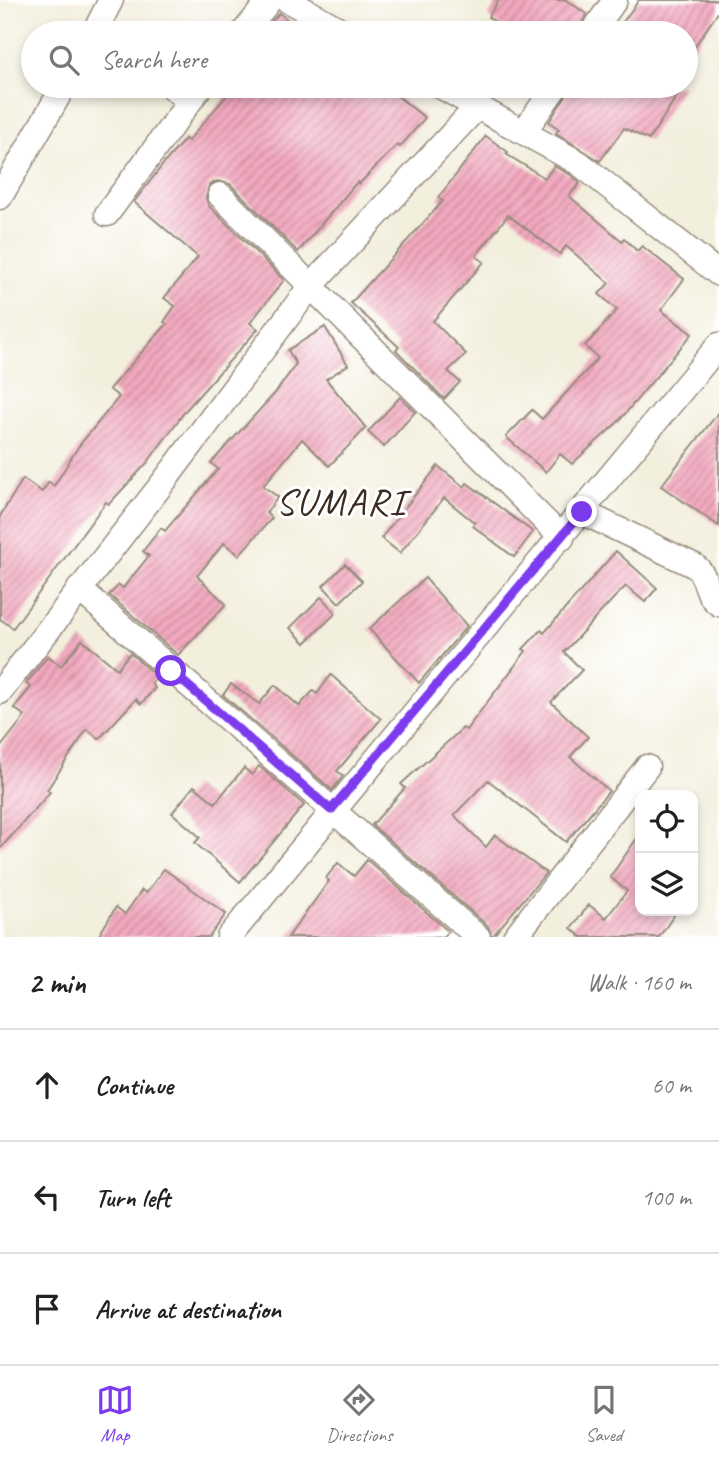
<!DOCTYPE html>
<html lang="en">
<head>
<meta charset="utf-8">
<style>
  body { margin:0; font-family:Caveat,sans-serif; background:#f6f6f6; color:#222 }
  .controls { position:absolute; right:21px; bottom:21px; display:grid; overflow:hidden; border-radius:14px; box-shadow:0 4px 10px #0003 }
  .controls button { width:63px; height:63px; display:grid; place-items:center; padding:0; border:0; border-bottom:2px solid #e0e0e0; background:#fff; color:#222; font:35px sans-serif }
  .stop { position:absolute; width:21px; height:21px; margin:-16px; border:5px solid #7c3aed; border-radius:50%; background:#fff }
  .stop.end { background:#7c3aed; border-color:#fff; box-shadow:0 2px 7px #0008 }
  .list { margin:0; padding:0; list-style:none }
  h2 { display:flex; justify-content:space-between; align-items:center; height:91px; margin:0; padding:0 28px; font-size:30px }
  h2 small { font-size:23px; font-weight:400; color:#767676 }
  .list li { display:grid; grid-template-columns:46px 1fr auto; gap:21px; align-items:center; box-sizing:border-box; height:112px; padding:0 28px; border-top:2px solid #e0e0e0 }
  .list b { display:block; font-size:26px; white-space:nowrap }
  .list em { font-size:23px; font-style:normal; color:#767676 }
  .icon { flex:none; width:38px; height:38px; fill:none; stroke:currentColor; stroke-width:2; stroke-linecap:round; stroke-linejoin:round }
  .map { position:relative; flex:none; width:719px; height:937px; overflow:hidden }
  .search { position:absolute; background:#fff; box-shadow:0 4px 10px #0003; left:21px; right:21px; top:21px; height:77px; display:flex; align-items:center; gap:18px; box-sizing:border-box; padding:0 24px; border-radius:38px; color:#767676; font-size:26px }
  .sheet { height:427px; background:#fff }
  nav { display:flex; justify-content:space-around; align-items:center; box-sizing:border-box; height:98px; border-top:2px solid #e0e0e0; background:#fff; font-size:19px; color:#767676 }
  nav a { display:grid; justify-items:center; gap:4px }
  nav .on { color:#7c3aed }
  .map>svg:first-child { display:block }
  .building { fill:url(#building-hatch) }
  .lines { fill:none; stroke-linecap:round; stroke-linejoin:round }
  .street-casing { stroke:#978c7e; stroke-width:27 }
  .street { stroke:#fff; stroke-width:24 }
  .route { stroke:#7c3aed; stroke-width:9 }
  .labels { text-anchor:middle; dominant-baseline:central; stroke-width:6; stroke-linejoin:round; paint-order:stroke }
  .quarter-label { font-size:38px; letter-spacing:2px; fill:#3b2a1e; stroke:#fff }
</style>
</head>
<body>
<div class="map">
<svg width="719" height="937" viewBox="0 0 719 937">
  <defs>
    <pattern id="building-hatch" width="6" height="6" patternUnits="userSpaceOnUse" patternTransform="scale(1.75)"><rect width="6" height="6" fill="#f3a9c0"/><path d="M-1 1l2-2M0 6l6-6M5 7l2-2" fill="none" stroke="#c68a9b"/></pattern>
  </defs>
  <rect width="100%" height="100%" fill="#fff"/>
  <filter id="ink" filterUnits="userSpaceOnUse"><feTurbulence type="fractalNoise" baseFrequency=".0143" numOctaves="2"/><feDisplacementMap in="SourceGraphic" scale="14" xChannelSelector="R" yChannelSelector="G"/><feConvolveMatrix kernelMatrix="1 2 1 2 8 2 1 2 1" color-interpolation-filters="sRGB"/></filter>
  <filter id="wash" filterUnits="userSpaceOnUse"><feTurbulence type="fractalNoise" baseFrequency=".00686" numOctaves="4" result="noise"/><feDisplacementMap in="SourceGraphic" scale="28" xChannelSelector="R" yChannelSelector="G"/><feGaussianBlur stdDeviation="1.57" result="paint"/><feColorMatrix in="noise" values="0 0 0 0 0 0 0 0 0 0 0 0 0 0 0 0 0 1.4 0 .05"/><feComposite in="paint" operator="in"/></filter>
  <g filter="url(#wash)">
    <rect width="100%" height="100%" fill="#f3efdd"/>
    <g id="blocks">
      <g class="building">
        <polygon points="499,0 566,0 587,14 577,33 512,33 488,17"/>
        <polygon points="639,0 719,0 719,11 692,50 686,46 686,33 615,33"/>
        <polygon points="279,13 305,33 262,33"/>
        <polygon points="235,86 385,86 425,118 400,147 397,145 359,184 357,182 298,252 230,184 217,181 209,185 206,198 209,206 284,280 250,323 258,329 186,410 147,463 109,504 106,502 13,628 0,619 0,516 23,479 42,492 49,482 54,486 78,447 119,397 109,389 167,324 164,322 175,306 164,298 198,257 134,202 165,162 185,139 188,141"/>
        <polygon points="572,86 683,86 649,140 624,128 600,161 556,133 559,129 549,122"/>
        <polygon points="486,136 508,152 506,154 545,178 554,166 571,175 580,183 569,196 622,241 624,238 637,251 642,246 684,279 661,310 692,334 619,421 572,464 560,454 546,472 506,437 532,410 542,419 598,358 585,346 617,310 599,294 609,283 566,246 560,254 508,215 476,256 484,262 433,321 466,354 448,371 460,382 444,399 396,350 399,347 351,303 443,201 438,198"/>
        <polygon points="325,327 348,365 326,379 366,428 329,466 302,439 263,486 278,497 266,513 272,518 239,555 224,543 197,576 226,604 178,655 109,595 119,585 123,588 149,556 143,551 161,528 165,531 218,469 211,463 276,392 296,364 288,350"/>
        <polygon points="400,397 415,412 384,447 368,432"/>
        <polygon points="719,412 719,526 661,486"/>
        <polygon points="438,466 464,487 467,483 533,532 514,557 473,526 475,523 444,498 400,553 381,538"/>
        <polygon points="616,551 657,588 645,602 626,586 614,598 564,652 582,670 551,702 588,737 570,757 609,791 566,842 488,780 454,815 486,847 495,835 546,873 492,937 488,926 372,825 405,788 401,784 463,728 466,730 526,651 523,649 541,630 544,633"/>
        <polygon points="345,564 362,581 339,603 323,586"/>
        <polygon points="425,578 467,626 419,683 369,629"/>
        <polygon points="321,597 336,613 305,643 290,628"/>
        <polygon points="82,640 117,669 130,653 157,677 151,684 155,688 141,704 136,699 99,739 87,729 47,790 50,792 0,849 0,748 25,716 14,708 31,687 26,684 48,656 61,666"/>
        <polygon points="331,675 381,719 337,771 343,776 332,790 223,695 231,684 259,704 275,685 299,706 313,691 317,694"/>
        <polygon points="259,766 304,805 240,882 195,843 200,837 172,813 194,786 215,803 244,768 252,775"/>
        <polygon points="640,834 640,911 677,911 659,937 581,937 571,928 589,905 606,918 627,891 610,877"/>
        <polygon points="367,860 448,931 443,937 288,937 329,881 326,878 338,863 354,876"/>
        <polygon points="164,869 226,914 209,937 98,937 116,907 125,914 142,890 146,893"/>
      </g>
    </g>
  </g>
  <g filter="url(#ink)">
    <use href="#blocks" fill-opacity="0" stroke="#978c7e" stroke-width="2"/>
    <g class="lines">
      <g class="street-casing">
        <g id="street">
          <polyline points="287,0 346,33"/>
          <polyline points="94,33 111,0"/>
          <polyline points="243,33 270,0"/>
          <polyline points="592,33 615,0"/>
          <polyline points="170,86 189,101"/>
          <polyline points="440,86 579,163 719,274"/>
          <polyline points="525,130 556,86"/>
          <polyline points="220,195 562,538"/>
          <polyline points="0,197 64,86"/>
          <polyline points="107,214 201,86"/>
          <path d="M582 512 695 566C709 577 704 594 719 604"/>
          <polyline points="79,589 478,937"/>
          <polyline points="0,692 162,484 310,287 477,107"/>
          <polyline points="229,937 719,345"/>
          <polyline points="515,937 647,767"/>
        </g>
      </g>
      <use href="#street" class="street"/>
    </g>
  </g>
  <g class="lines" filter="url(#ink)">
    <polyline class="route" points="171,671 331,810 582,512"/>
  </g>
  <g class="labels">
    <g class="quarter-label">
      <text x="341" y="501">SUMARI</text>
    </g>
  </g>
</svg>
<div class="controls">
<button><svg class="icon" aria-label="locate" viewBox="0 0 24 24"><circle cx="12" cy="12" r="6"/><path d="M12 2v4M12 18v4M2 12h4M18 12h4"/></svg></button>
<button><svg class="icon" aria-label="layers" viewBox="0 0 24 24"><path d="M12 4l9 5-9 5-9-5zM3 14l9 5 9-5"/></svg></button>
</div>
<div class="stop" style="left:171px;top:671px"></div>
<div class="stop end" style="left:582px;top:512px"></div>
<div class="search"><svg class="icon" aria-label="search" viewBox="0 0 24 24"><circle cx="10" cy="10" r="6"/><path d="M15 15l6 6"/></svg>Search here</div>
</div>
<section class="sheet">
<h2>2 min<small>Walk · 160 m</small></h2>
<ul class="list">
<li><svg class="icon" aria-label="ahead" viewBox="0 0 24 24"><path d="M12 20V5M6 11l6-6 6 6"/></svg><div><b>Continue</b></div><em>60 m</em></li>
<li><svg class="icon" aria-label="left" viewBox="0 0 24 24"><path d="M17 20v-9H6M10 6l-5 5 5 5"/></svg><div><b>Turn left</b></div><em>100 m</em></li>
<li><svg class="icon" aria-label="arrive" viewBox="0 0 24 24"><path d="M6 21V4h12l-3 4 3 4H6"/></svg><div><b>Arrive at destination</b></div></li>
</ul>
</section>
<nav>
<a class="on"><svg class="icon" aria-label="map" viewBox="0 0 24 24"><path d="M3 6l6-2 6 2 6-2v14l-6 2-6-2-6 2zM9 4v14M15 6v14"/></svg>Map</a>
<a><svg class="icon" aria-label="directions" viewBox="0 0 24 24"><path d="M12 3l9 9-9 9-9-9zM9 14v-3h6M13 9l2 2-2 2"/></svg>Directions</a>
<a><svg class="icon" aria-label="saved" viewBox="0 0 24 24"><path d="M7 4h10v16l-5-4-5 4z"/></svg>Saved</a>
</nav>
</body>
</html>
